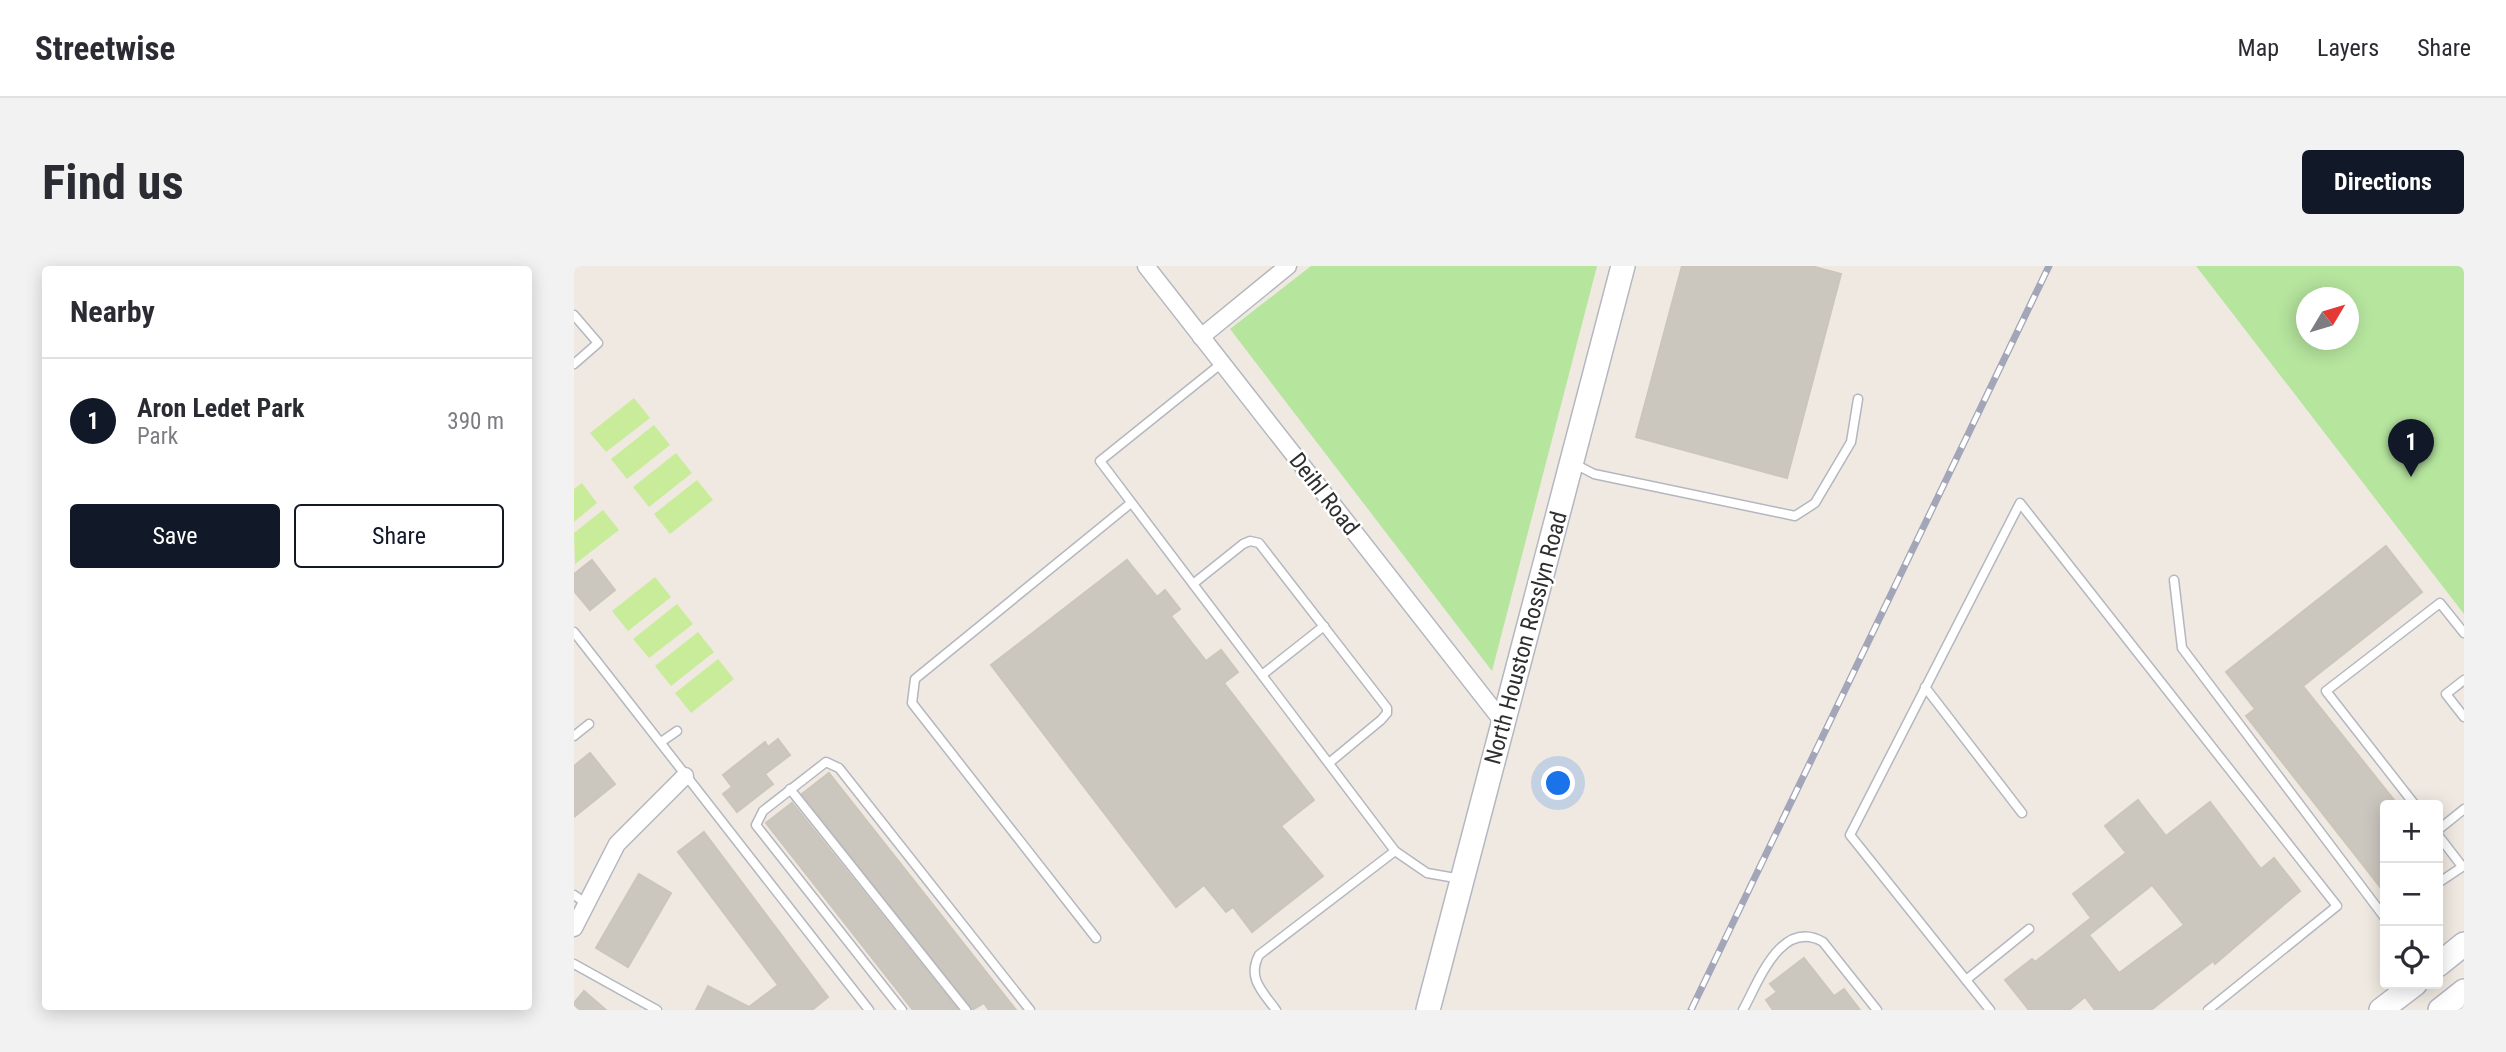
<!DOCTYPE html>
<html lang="en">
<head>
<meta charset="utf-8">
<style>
  body { margin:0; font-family:"Roboto Condensed",sans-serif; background:#f2f2f3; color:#2b2b33 }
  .controls { position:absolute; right:21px; bottom:21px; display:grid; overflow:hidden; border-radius:7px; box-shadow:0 4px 18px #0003 }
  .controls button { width:63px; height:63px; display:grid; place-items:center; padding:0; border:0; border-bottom:2px solid #e1e1e2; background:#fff; color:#2b2b33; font:35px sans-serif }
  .compass { position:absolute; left:1722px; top:21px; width:63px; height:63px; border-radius:50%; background:#fff; box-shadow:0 4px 18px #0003; rotate:52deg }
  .you { position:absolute; left:985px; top:518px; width:24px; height:24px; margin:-18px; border:5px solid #fff; border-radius:50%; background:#1a73e8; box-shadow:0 0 0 10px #1a73e833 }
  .badge { display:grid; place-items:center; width:46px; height:46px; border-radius:50%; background:#111827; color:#fff; font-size:23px; font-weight:700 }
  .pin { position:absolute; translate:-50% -58px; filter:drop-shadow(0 2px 4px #0008) }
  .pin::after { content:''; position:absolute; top:37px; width:24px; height:21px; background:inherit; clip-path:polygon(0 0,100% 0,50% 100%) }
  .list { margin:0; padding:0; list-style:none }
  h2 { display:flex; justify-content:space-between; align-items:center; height:91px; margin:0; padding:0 28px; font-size:30px }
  h2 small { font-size:23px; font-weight:400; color:#7c7c81 }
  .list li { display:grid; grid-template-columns:46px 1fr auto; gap:21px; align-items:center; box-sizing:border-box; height:126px; padding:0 28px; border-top:2px solid #e1e1e2 }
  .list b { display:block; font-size:26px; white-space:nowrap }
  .list p { margin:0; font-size:23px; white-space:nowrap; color:#7c7c81 }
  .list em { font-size:23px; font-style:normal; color:#7c7c81 }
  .actions { display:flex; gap:14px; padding:21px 28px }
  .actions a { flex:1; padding:16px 0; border:2px solid #111827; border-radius:7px; text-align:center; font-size:24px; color:#111827 }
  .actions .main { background:#111827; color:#fff }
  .icon { flex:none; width:38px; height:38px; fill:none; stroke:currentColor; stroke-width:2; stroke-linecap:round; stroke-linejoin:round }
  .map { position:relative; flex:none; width:1890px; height:744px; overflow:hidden; border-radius:7px }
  header { display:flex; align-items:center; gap:42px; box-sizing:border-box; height:98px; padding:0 35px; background:#fff; border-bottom:2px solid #e1e1e2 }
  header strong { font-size:33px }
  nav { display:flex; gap:38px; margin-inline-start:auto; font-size:24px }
  .intro { display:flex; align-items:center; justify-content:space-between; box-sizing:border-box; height:168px; padding:0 42px }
  h1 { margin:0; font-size:49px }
  .button { padding:18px 32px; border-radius:7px; background:#111827; color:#fff; font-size:24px; font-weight:700 }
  main { display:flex; gap:42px; padding:0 42px }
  aside { flex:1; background:#fff; border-radius:7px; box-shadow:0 4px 18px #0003 }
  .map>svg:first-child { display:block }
  .green { fill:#b6e59e; fill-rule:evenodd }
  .pitch { fill:#c9ec9a }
  .building { fill:#cbc7bf; stroke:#cbc5ba; stroke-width:2; fill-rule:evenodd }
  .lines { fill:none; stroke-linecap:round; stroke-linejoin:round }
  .lane-casing { stroke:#b4b7c1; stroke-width:11 }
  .street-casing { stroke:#b4b7c1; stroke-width:19 }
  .secondary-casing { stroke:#b4b7c1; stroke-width:26 }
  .lane { stroke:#fff; stroke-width:8 }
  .street { stroke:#fff; stroke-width:16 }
  .secondary { stroke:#fff; stroke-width:23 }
  .rail-casing { stroke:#a3a6b8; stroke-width:7 }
  .rail { stroke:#fff; stroke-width:4.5; stroke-dasharray:13; stroke-linecap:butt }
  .labels { text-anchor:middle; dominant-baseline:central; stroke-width:5; stroke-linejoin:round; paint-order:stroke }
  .street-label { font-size:23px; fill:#2e2e2e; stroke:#fff }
</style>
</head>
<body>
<header>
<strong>Streetwise</strong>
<nav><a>Map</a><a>Layers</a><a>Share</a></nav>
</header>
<div class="intro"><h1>Find us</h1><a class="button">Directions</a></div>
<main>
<aside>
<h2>Nearby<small></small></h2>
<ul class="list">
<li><span class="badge">1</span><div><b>Aron Ledet Park</b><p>Park</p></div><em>390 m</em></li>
</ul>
<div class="actions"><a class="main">Save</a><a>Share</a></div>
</aside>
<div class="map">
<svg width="1890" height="744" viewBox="0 0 1890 744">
  <rect width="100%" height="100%" fill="#efe9e1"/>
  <g class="green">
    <polygon points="737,0 1023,0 918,405 656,63"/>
    <path d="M1622 0H1890V348ZM1732 32H1774V74H1732Z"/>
  </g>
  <g class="pitch">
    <polygon points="60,132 76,152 32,186 16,167"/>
    <polygon points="80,159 96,179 53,213 37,193"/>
    <polygon points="102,187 118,207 75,241 59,221"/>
    <polygon points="123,214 139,234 96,268 80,248"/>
    <polygon points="8,217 23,237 0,256 0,223"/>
    <polygon points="29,244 45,264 1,298 0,267"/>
    <polygon points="81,311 97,331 54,365 38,345"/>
    <polygon points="103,338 119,358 75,392 59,373"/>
    <polygon points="124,366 140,386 97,420 81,400"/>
    <polygon points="144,393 160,413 117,447 101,427"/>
  </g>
  <g class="building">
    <polygon points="1108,0 1237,0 1267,8 1213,212 1062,171"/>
    <polygon points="1812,280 1848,326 1729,420 1824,539 1811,539 1811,627 1672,450 1681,443 1652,406"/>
    <polygon points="18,294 41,324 16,344 0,325 0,308"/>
    <polygon points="553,294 583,331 591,324 606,343 597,350 632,395 647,384 664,406 650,417 740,534 707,560 749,610 678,666 659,641 652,646 630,619 602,641 417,399"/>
    <polygon points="204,473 216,489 191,508 199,518 163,546 149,528 158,521 149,509 191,476 194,481"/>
    <polygon points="16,487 41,518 0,551 0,500"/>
    <polygon points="255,507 442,744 415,744 410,737 398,744 228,528"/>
    <path d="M1564 534 1592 570 1636 536 1687 603 1700 592 1726 625 1641 698 1639 695 1577 744H1521L1511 731 1495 744H1455L1431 714 1458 693 1461 696 1517 652 1499 628 1552 587 1531 560ZM1578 619 1610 659 1545 707 1515 669Z"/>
    <polygon points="218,537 384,744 339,744 192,557"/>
    <polygon points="130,566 254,731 238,744 122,744 134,720 175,741 204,719 104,586"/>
    <polygon points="65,608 97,627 54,701 22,682"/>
    <polygon points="1230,692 1260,730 1270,723 1286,744 1199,744 1192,734 1203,726 1196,718"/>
    <polygon points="10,725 32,744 0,744 0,737"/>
  </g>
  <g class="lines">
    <g class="lane-casing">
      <g id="lane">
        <polyline points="0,49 24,77 0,98"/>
        <polyline points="648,97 526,195 821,585"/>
        <polyline points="999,197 1020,208 1221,250 1241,237 1277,176 1284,133"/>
        <polyline points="1600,314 1608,382 1811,652"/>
        <polyline points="619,318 669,278 676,275 685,277 813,442 813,447 807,454 755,497"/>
        <polyline points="0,366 295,744"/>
        <polyline points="688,409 750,360"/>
        <polyline points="1890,414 1872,428 1890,451"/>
        <polyline points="1351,421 1448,547"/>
        <polyline points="0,470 15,458"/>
        <polyline points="87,476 103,465"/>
        <polyline points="216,523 392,744"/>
        <polyline points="1841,539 1752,425 1866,337 1890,367"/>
        <polyline points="1864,564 1890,543"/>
        <polyline points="1864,569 1887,599"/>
        <polyline points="1864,617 1888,601"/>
        <polyline points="0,629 13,638"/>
        <polyline points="522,672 338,437 341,413 557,237"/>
        <polyline points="0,698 83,744"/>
        <polyline points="1392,714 1455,663"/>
        <polyline points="328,744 182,559 189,545 252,496 265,502 456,744"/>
        <path d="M702 744C688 725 673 712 685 689L821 585 853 607 887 613"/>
        <path d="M1169 744C1185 715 1207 652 1249 676L1303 744"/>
        <polyline points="1416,744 1276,569 1446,237 1763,640 1634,744"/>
      </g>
    </g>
    <g class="street-casing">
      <g id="street">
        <polyline points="572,0 929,456"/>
        <polyline points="627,71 714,0"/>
        <polyline points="0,662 43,578 111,510"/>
      </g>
    </g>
    <g class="secondary-casing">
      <g id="secondary">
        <polyline points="1864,699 1890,678"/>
        <polyline points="854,744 1049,0"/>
        <polyline points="1807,744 1841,718"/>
        <polyline points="1866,744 1890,725"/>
      </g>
    </g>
    <use href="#lane" class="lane"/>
    <use href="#street" class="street"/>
    <use href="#secondary" class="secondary"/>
    <g class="rail-casing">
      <polyline id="rail" points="1117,744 1475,0"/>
    </g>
    <use href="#rail" class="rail"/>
  </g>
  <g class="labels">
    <g class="street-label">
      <text transform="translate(750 228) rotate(52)">Deihl Road</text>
      <text transform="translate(952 372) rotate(-75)">North Houston Rosslyn Road</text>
    </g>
  </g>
</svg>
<div class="controls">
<button>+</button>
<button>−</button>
<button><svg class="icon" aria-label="locate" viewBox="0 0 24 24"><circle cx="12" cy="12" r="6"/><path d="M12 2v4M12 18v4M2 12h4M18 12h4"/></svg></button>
</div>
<svg class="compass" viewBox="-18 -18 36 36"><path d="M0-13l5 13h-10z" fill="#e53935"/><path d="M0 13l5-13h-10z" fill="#7c7c81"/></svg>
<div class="you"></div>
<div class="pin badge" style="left:1837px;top:211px">1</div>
</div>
</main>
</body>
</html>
